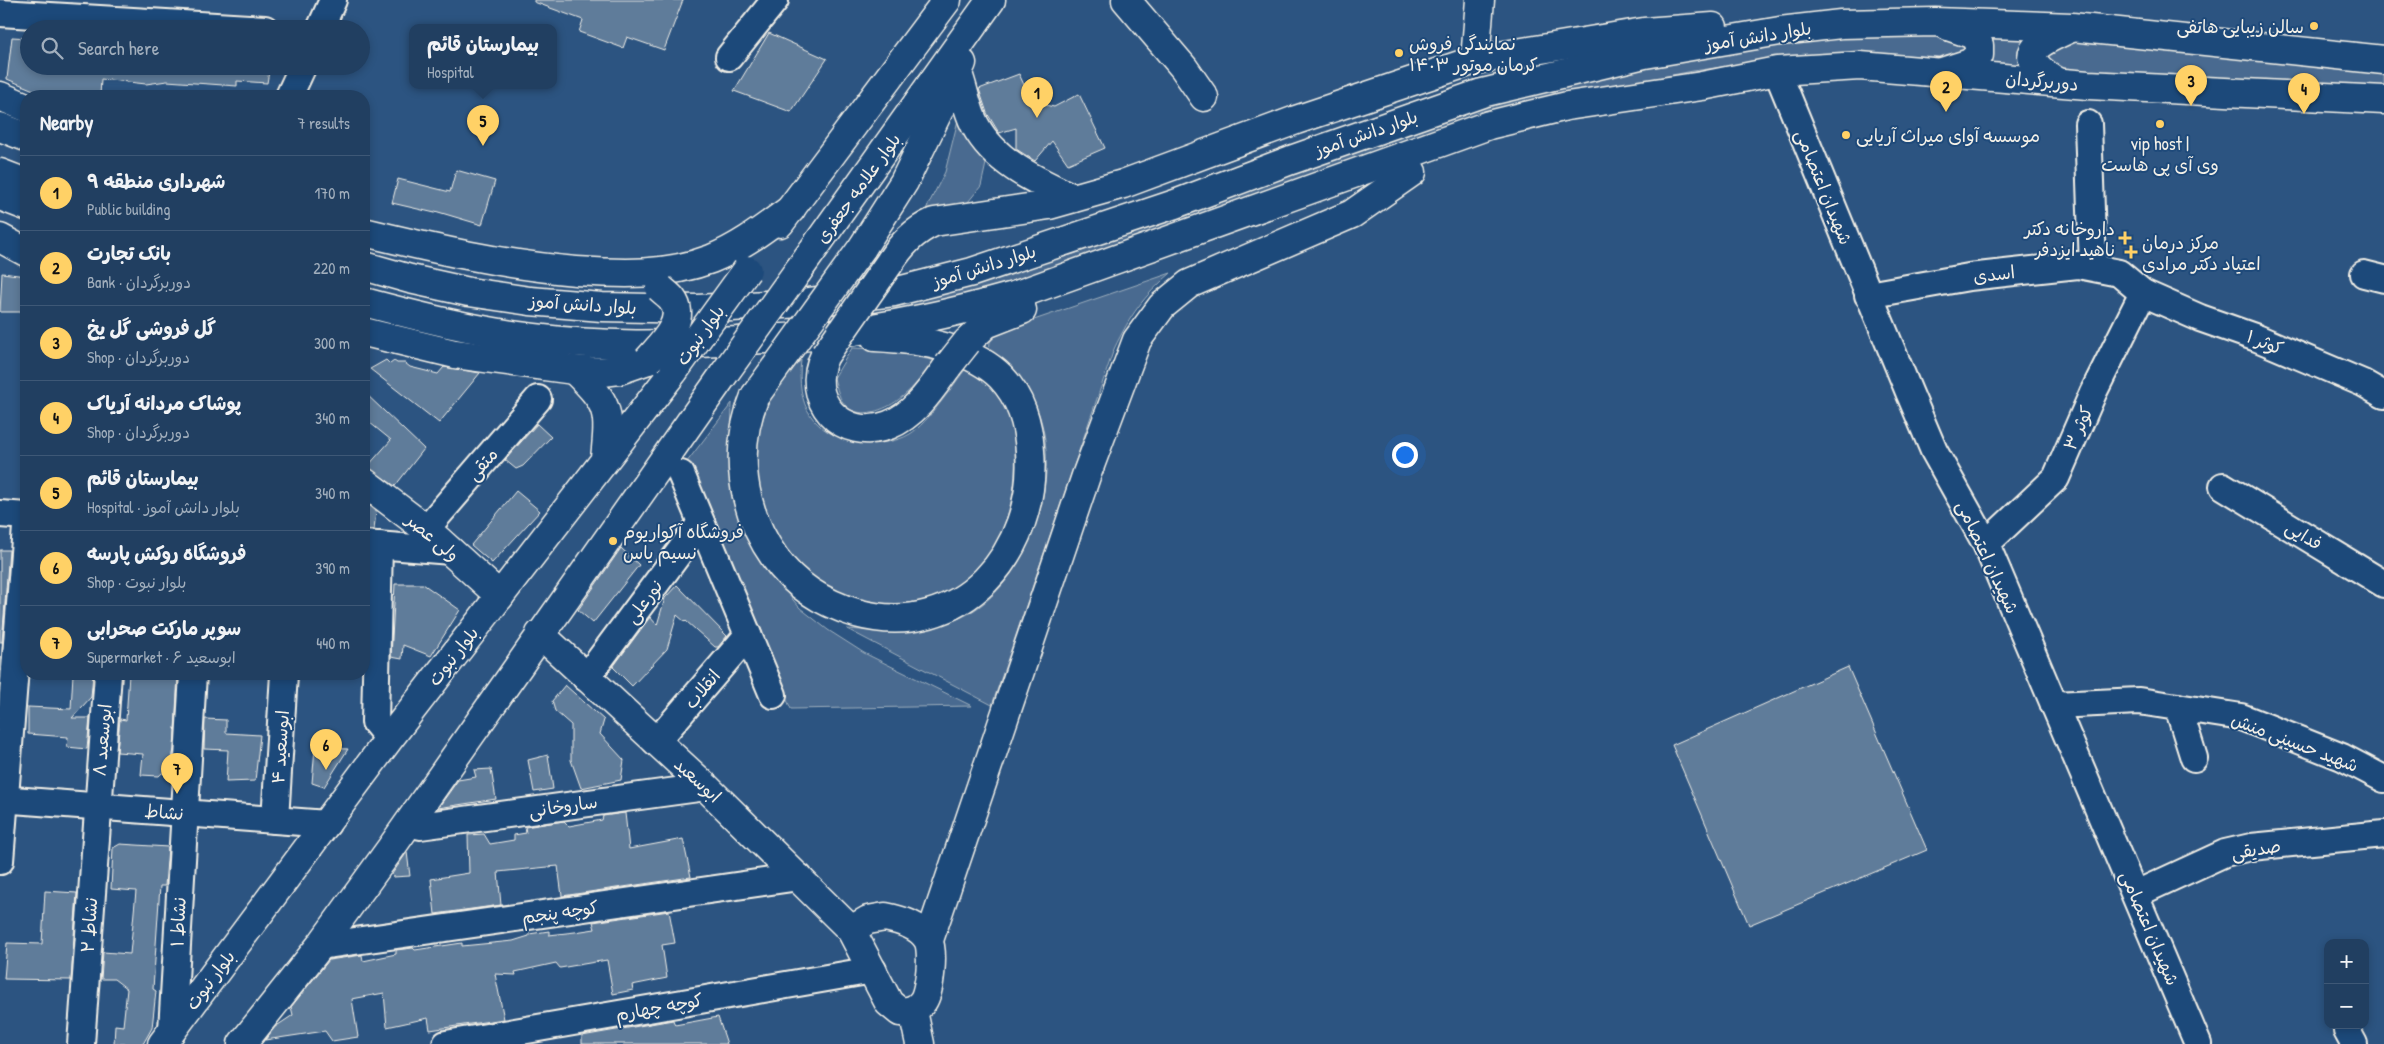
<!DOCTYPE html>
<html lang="en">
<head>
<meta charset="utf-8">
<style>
  body { margin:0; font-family:"Patrick Hand","Playpen Sans Arabic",sans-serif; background:#294667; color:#f1f3f6 }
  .controls { position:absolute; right:15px; bottom:15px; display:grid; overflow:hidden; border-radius:10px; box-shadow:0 2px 8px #0003 }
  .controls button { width:45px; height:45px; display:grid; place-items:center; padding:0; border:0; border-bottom:1px solid #3e5876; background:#213f61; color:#f1f3f6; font:25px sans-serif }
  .you { position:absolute; left:1404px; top:454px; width:18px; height:18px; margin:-12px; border:4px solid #fff; border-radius:50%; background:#1a73e8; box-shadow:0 0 0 8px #1a73e833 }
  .badge { display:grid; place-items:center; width:32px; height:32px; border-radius:50%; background:#ffd166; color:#111; font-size:16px; font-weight:700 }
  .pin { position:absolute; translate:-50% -41px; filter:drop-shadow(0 1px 2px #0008) }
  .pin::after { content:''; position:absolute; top:26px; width:18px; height:15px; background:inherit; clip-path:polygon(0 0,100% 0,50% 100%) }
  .popup { position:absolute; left:409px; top:24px; width:148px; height:65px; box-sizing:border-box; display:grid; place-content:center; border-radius:10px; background:#213f61; filter:drop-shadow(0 1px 4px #0005); font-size:16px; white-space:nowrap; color:#a2afbd }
  .popup b { font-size:19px; color:#f1f3f6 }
  .popup::after { content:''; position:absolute; left:50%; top:100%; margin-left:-10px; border:10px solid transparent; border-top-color:#213f61 }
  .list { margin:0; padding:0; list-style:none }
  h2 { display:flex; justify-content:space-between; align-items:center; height:65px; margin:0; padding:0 20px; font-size:21px }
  h2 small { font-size:16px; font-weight:400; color:#a2afbd }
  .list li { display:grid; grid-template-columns:32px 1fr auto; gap:15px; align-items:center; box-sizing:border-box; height:75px; padding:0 20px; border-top:1px solid #3e5876 }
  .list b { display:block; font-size:19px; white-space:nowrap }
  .list p { margin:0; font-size:16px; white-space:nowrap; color:#a2afbd }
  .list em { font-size:16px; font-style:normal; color:#a2afbd }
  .icon { flex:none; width:28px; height:28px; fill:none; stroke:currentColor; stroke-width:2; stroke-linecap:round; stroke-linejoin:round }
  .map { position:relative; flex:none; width:2384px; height:1044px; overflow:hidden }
  .search { position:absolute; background:#213f61; box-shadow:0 2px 8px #0003; left:20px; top:20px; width:350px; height:55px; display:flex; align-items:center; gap:12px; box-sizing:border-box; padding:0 18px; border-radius:28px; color:#a2afbd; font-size:19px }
  .panel { position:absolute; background:#213f61; box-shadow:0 2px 8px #0003; left:20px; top:90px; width:350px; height:590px; border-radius:20px }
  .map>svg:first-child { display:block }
  .grass { fill:#496b90; stroke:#9eaebc }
  .building { fill:#5e7b9a; stroke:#f4f1e8 }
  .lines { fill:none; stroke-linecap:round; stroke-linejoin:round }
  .minor-casing { stroke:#f4f1e8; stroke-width:30 }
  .major-casing { stroke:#f4f1e8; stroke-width:31 }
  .minor { stroke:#1f4a7a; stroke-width:26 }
  .major { stroke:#1f4a7a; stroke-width:28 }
  .major-bridge-casing { stroke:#f4f1e8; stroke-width:31; stroke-linecap:butt }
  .major-bridge { stroke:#1f4a7a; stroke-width:28 }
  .poi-dot { fill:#ffd166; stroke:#1f4a7a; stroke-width:2 }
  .labels { text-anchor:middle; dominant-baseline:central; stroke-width:4; stroke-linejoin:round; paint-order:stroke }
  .poi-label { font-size:18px; fill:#f4f1e8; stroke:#1f4a7a; text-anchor:start }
  .street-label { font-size:18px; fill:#f4f1e8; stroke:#1f4a7a }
</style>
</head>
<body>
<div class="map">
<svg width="2384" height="1044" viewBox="0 0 2384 1044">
  <rect width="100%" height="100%" fill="#2c5481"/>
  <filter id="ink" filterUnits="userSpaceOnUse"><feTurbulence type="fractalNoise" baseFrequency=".02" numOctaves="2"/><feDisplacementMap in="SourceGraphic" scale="10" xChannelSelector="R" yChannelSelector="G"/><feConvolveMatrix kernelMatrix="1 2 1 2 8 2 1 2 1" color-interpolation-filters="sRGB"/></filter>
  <g filter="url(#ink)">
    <g class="grass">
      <polygon points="1938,32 1970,49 1945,57 1860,53 1787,58 1693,71 1486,111 1075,265 951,300 897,311 897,299 1004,274 1074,254 1300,166 1489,101 1687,57 1784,40"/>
      <polygon points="2044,32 2030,69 1976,75 1984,34"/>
      <polygon points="2062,40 2384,69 2384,96 2059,70 2047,57 2049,50"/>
      <polygon points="958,120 987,159 981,186 964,207 921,219 945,172"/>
      <path d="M1171 273C1142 298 1131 314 1114 349L992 705 847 629C886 632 926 634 962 617 1031 584 1067 470 1034 402 1024 382 1004 367 989 351L990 342 999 332Z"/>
      <path d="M852 348 877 349 937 361C925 373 912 390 898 400 885 410 861 419 847 407 839 400 837 388 834 378Z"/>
      <path d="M801 360C796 405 812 435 859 442 876 444 895 443 910 434 927 424 954 384 967 367 1008 390 1017 426 1015 470 1014 506 1000 548 974 574 965 584 951 590 939 595 881 619 814 594 779 544 773 535 770 523 765 513 762 506 758 498 757 492 752 459 759 418 776 389 782 378 793 369 801 360Z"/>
      <polygon points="732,403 731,440 775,579 800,608 828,630 864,653 972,706 791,709 683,467"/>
    </g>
    <g class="building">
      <polygon points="534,0 683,0 664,50 627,37 623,48 579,32 583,20 534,2"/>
      <polygon points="769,33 827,59 791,112 734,91"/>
      <polygon points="12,37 29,38 29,66 270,66 267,83 237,81 237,86 167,81 146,84 101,79 100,96 48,96 7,79"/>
      <polygon points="1019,74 1032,102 1054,107 1079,94 1105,148 1068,164 1052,141 1035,161 1016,149 1016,128 999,133 987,113 979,89"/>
      <polygon points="456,170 495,181 482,225 435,211 435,213 392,203 398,179 450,192"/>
      <polygon points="2,273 26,276 26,312 0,312"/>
      <polygon points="386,360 390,364 394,361 397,363 405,363 410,367 438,374 444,367 480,373 439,423 370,369"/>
      <polygon points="364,392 424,449 395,486 367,467 391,440 364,418"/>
      <polygon points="537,424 551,437 523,466 516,469 505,460"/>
      <polygon points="516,491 540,511 492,563 471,545"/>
      <polygon points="364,501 376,511 374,530 364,529"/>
      <polygon points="621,548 639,565 593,623 578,610"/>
      <polygon points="0,550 9,550 2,642 0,642"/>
      <polygon points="395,584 423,584 460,610 431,656 403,645 402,659 391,657"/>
      <polygon points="677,585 727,636 718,647 715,647 686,621 685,622 677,615 667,649 632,686 613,667 650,617 657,625 665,598"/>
      <polygon points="1848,667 1927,850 1749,925 1672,745"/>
      <polygon points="73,674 93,674 91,697 72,718 90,718 87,749 67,747 68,737 28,734 28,707 71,709"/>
      <polygon points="129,674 178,674 174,749 169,773 162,773 159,776 141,775 143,754 117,752 120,719 126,720"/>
      <polygon points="565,685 604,720 600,734 624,760 621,780 581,788 571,760 571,725 555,711 552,701"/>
      <polygon points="205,719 226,720 226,733 260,735 255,781 226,782 228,750 204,749"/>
      <polygon points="315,748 348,749 324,787 312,783"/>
      <polygon points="548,755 553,789 534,792 528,760"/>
      <polygon points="491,769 496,799 438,808 458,780 476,777 474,770"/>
      <polygon points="625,813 629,849 683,839 691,877 562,896 558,866 498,872 501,905 435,914 431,879 469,873 468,835 484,834 490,844 514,840 514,835 526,833 525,827 564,821 569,826 602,820 603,816"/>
      <polygon points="120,844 168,847 165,886 160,886 153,989 156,991 152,1028 143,1044 114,1044 115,1025 123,1026 127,989 114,979 101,979 103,952 130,954 136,891 111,889 113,848"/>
      <polygon points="407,852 410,876 393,877 392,874"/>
      <polygon points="45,891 77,893 71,980 4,979 7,943 42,944"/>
      <polygon points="669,911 675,943 662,945 667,978 632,985 633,990 613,994 607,960 560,968 556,963 515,972 516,975 495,974 504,1019 430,1030 428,1018 387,1027 384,993 352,999 358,1037 332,1041 325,1031 265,1040 275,1027 293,1015 291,1007 329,960 362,955 363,961 396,954 396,950 413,948 415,950 462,943 462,946 513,941 529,936 529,934 549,931 549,935 575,932 595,929 593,922"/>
      <polygon points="718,1017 727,1044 582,1044 582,1036 673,1020 675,1025"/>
    </g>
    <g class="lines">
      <g class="minor-casing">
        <g id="minor">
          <polyline points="0,13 265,29"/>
          <polyline points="320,29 333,0"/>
          <polyline points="729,57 775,0"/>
          <polyline points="1777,71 1909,392 1934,451 1986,544 2198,1044"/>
          <polyline points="289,96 303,66"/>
          <polyline points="2088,124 2093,267"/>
          <polyline points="2364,274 2384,279"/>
          <polyline points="1868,295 1969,277 2078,265 2119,273 2143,293 2200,318 2257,338 2363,383 2384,395"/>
          <polyline points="681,474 773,695"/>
          <polyline points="2223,486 2384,584"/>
          <polyline points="0,514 26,516"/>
          <polyline points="426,529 538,399"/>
          <polyline points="364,544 451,551"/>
          <polyline points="1986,544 2056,478 2093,393 2143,293"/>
          <polyline points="379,545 375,722 389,739"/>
          <polyline points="586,678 701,523"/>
          <polyline points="2054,705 2139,701 2241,717 2342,757 2384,779"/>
          <polyline points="2178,707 2194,758"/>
          <polyline points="656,742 748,635"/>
          <polyline points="0,799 327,824"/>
          <polyline points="275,820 284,674"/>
          <polyline points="420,826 706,787"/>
          <polyline points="0,861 26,527"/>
          <polyline points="2136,894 2225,853 2251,847 2384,834"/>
          <polyline points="320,946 799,877"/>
          <polyline points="172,1030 193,674"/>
          <polyline points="2347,1031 2354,1044"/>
          <polyline points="81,1044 108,674"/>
          <polyline points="446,1044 873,970"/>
        </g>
      </g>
      <g class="major-casing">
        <g id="major">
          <polyline points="1126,0 1184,68 1204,97"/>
          <polyline points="1475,60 1480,0"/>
          <polyline points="1945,71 1970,63 1979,55 1979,45 1974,35 1948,26"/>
          <path d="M958 74C964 90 967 110 975 125 995 163 1037 181 1073 198"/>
          <path d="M2058 82C2012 55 2035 44 2071 28"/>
          <polyline points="0,96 26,107"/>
          <polyline points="0,127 26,137"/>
          <polyline points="0,173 26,183"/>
          <polyline points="0,196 26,206"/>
          <polyline points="780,223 947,0"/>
          <path d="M364 232C434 249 504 265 576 271 622 274 666 276 711 259 741 247 765 228 791 209"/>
          <polyline points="0,238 26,252"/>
          <polyline points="862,248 904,182 962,63"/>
          <path d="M890 262C902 244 914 231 934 222L1049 205 1123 184 1296 120 1475 60 1644 32 1713 27"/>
          <polyline points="364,266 410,279 469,292 530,301 602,307 698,309 801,303 894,292 972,272 1175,204 1291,160 1482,93 1645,54 1780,31 1841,24 1935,22 2072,27 2384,60"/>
          <polyline points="798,271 991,0"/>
          <path d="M364 302C420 317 476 331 534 338 602 347 670 345 738 341 769 338 801 338 832 334 894 326 954 313 1014 296L1489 125 1567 106 1702 86 1777 71 1860 66 2088 85 2384 100"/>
          <polyline points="364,332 455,354 574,370 603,372 619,370 648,360"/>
          <polyline points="967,342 986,324 1022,310"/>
          <path d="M825 355C803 399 842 443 889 425 915 415 932 388 948 366"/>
          <path d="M574 370C610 405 610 410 605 459"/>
          <path d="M755 396C733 450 741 510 775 558 795 586 823 603 856 613 961 642 1038 551 1030 451 1028 423 1021 398 1001 377 971 347 916 339 875 337"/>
          <polyline points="364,482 426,529 500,596"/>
          <polyline points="540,634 706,787 851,930"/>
          <path d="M885 917C900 920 920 925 928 940 934 951 930 991 923 1001 917 1010 910 1011 900 1012L889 1003 851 930 868 920Z"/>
          <polyline points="929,940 1086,476 1137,340 1162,306 1189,284 1352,214 1412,172"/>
          <polyline points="913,1011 920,1044"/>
          <polyline points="162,1044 389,739 674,371"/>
          <polyline points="242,1044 320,946 391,848 724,374"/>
        </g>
      </g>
      <use href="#minor" class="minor"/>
      <use href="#major" class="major"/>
      <g class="major-bridge-casing">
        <g id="major-bridge">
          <polyline points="825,355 890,262"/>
          <path d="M648 360C661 345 688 320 672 299 669 295 664 292 660 288"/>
          <polyline points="948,366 967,342"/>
          <polyline points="674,371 747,270"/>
          <polyline points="724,374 798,271"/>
          <polyline points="755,396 862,248"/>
        </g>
      </g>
      <use href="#major-bridge" class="major-bridge"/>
    </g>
  </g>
  <g class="poi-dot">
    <circle cx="2314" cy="26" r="5"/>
    <circle cx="1399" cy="53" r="5"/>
    <circle cx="2160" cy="124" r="5"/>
    <circle cx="1846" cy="135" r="5"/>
    <path d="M2122.5 230.5h5v5h5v5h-5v5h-5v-5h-5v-5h5z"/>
    <path d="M2128.5 244.5h5v5h5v5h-5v5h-5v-5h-5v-5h5z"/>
    <circle cx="613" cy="541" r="5"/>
  </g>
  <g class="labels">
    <g class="poi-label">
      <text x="2304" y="26" text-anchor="end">سالن زیبایی هاتفی</text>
      <text x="1409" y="43">نمایندگی فروش<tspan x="1409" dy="21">۱۴۰۳ کرمان موتور</tspan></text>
      <text x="1856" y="135">موسسه آوای میراث آریایی</text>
      <text x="2160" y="143" text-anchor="middle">vip host |<tspan x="2160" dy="21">وی آی پی هاست</tspan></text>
      <text x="2115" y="228" text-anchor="end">داروخانه دکتر<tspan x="2115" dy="21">ناهید ایزدفر</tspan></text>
      <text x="2142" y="242">مرکز درمان<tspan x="2142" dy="21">اعتیاد دکتر مرادی</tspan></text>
      <text x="623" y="531">فروشگاه آکواریوم<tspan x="623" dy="21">نسیم یاس</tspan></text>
    </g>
    <g class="street-label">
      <text transform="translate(1758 36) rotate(-9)">بلوار دانش آموز</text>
      <text transform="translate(2042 81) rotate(5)">دوربرگردان</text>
      <text transform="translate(1366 133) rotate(-19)">بلوار دانش آموز</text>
      <text transform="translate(1824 187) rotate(68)">شهیدان اعتصامی</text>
      <text transform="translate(858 188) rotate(-54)">بلوار علامه جعفری</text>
      <text transform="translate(984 266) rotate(-17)">بلوار دانش آموز</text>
      <text transform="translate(1994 274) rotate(-7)">اسدی</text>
      <text transform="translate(583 304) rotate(4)">بلوار دانش آموز</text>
      <text transform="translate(700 335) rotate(-54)">بلوار نبوت</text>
      <text transform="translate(2265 342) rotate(22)">کوثر ۱</text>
      <text transform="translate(2078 428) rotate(-66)">کوثر ۳</text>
      <text transform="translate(482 464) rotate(-49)">متقی</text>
      <text transform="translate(2304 535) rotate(31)">فدایی</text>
      <text transform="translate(433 537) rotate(40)">ولی عصر</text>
      <text transform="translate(1988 557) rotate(65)">شهیدان اعتصامی</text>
      <text transform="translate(644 601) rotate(-53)">نورعلی</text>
      <text transform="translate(453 656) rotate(-52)">بلوار نبوت</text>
      <text transform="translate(702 689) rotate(-50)">انقلاب</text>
      <text transform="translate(102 740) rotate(-85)">ابوسعید ۸</text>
      <text transform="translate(2295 742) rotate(21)">شهید حسینی منش</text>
      <text transform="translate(280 747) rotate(-86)">ابوسعید ۴</text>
      <text transform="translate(698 780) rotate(43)">ابوسعید</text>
      <text transform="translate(563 806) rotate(-8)">ساروخانی</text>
      <text transform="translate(164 812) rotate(4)">نشاط</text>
      <text transform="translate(2256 849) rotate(-9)">صدیقی</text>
      <text transform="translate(560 912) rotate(-8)">کوچه پنجم</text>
      <text transform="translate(178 922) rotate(-87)">نشاط ۱</text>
      <text transform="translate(89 925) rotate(-86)">نشاط ۲</text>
      <text transform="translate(2150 928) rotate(67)">شهیدان اعتصامی</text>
      <text transform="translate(210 980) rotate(-53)">بلوار نبوت</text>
      <text transform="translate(659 1007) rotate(-10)">کوچه چهارم</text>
    </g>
  </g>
</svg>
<div class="controls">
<button>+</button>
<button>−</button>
</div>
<div class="you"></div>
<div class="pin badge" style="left:1037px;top:118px">1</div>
<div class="pin badge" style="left:1946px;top:112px">2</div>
<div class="pin badge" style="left:2191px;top:106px">3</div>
<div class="pin badge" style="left:2304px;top:114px">4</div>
<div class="pin badge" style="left:483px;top:146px">5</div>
<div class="popup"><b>بیمارستان قائم</b>Hospital</div>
<div class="pin badge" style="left:326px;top:770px">6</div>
<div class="pin badge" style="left:177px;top:794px">7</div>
<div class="search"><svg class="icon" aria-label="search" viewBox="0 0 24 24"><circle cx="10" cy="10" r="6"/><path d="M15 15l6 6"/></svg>Search here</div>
<section class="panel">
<h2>Nearby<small>7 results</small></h2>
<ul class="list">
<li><span class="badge">1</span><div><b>شهرداری منطقه ۹</b><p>Public building</p></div><em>170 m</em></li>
<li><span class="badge">2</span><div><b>بانک تجارت</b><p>Bank · دوربرگردان</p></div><em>220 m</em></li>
<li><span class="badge">3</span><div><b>گل فروشی گل یخ</b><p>Shop · دوربرگردان</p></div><em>300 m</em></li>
<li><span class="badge">4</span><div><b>پوشاک مردانه آریاک</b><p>Shop · دوربرگردان</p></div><em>340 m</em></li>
<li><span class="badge">5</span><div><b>بیمارستان قائم</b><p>Hospital · بلوار دانش آموز</p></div><em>340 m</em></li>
<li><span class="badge">6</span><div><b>فروشگاه روکش پارسه</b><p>Shop · بلوار نبوت</p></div><em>390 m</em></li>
<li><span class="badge">7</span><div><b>سوپر مارکت صحرابی</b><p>Supermarket · ابوسعید ۶</p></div><em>440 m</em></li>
</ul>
</section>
</div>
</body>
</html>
